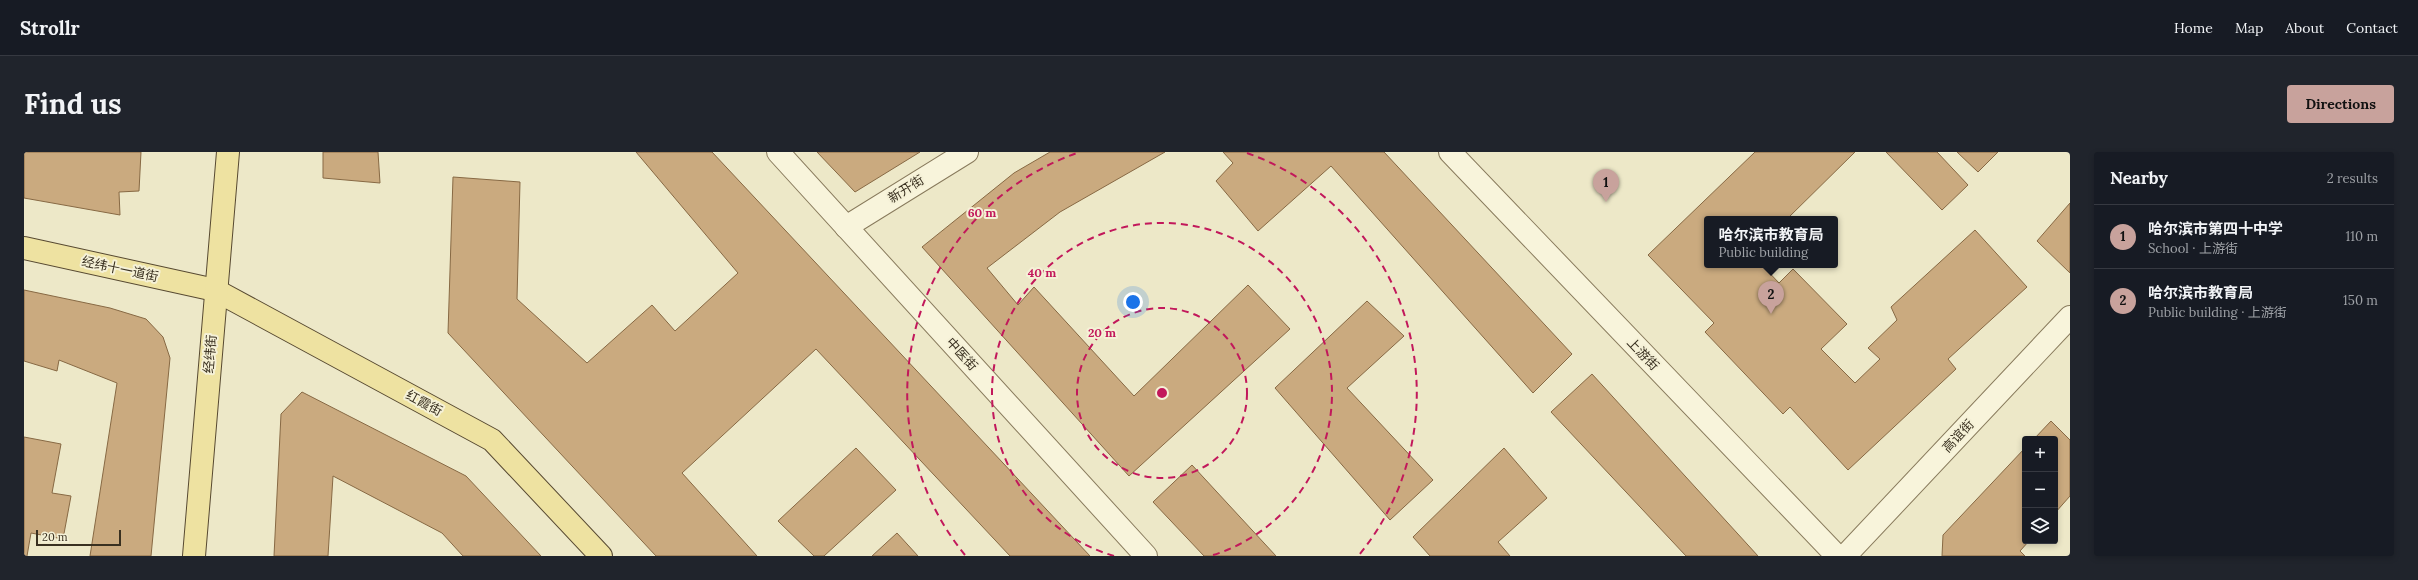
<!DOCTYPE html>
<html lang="en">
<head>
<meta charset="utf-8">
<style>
  body { margin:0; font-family:Lora,"Noto Sans SC",serif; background:#20242c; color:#f1f3f6 }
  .controls { position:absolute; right:12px; bottom:12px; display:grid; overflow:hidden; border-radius:4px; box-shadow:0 2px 6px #0003 }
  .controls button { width:36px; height:36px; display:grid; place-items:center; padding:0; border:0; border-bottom:1px solid #363941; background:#171b24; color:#f1f3f6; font:20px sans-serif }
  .scale { position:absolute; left:12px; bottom:10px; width:85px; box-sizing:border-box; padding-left:4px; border:2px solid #393020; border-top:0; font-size:11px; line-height:14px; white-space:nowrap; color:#393020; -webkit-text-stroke:3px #f5f1d7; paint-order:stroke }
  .you { position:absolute; left:1109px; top:150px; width:14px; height:14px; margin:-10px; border:3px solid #fff; border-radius:50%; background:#1a73e8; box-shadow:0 0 0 6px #1a73e833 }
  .badge { display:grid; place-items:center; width:26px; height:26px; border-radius:50%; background:#c8a29c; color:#111; font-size:13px; font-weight:700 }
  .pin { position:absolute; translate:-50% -33px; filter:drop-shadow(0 1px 2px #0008) }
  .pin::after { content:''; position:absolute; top:21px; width:14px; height:12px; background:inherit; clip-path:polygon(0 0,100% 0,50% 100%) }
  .popup { position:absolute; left:1680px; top:64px; width:134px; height:52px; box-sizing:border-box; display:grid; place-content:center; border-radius:4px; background:#171b24; filter:drop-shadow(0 1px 3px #0005); font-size:13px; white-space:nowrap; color:#9ea1a6 }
  .popup b { font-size:15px; color:#f1f3f6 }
  .popup::after { content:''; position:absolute; left:50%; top:100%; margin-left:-8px; border:8px solid transparent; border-top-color:#171b24 }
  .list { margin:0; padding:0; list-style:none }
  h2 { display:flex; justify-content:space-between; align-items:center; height:52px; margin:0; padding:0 16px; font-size:17px }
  h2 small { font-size:13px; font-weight:400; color:#9ea1a6 }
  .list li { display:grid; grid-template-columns:26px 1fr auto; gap:12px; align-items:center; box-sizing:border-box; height:64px; padding:0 16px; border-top:1px solid #363941 }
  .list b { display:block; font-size:15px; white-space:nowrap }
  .list p { margin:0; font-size:13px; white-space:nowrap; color:#9ea1a6 }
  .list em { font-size:13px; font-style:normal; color:#9ea1a6 }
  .icon { flex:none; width:22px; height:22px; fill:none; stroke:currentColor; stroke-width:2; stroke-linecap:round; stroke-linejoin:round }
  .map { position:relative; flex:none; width:2046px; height:404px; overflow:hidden; border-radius:4px }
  header { display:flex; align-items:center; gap:24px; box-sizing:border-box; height:56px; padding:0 20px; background:#171b24; border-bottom:1px solid #363941 }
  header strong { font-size:19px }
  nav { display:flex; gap:22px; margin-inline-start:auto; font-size:14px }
  .intro { display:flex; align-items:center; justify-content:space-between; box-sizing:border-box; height:96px; padding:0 24px }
  h1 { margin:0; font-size:28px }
  .button { padding:10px 18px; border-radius:4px; background:#c8a29c; color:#111; font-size:14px; font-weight:700 }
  main { display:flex; gap:24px; padding:0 24px }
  aside { flex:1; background:#171b24; border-radius:4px; box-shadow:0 2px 6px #0003 }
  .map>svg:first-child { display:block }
  .building { fill:#caaa7f; stroke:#876944 }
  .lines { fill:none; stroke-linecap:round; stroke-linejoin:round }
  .minor-casing { stroke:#897b5d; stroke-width:24 }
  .major-casing { stroke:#574931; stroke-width:24 }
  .minor { stroke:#f8f4db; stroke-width:22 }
  .major { stroke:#eee2a1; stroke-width:22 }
  .ring { fill:none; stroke:#c2185b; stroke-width:2; stroke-dasharray:7 5 }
  .labels { text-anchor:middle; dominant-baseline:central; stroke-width:4; stroke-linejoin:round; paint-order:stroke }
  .street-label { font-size:13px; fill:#393020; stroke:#f5f1d7 }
  .centre { fill:#c2185b; stroke:#f5f1d7; stroke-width:2 }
  .ring-label { font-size:12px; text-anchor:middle; font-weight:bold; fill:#c2185b; stroke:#f5f1d7; stroke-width:4; stroke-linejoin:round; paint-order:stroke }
</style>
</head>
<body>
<header>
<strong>Strollr</strong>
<nav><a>Home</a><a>Map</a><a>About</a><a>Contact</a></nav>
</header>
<div class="intro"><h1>Find us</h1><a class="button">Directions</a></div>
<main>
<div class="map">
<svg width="2046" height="404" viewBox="0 0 2046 404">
  <rect width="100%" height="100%" fill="#ede8c8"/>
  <g class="building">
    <polygon points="0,0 117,0 115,39 95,40 96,63 0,46"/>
    <polygon points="299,0 354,0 356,31 299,26"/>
    <polygon points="612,0 688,0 1066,404 986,404 792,197 658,321 733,404 632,404 424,181 429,25 496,30 493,147 563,211 628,153 651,179 714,121"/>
    <polygon points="793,0 896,0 831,40"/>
    <polygon points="1026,0 1141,0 1036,60 963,116 994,153 1010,135 1110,244 1224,133 1266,177 1105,324 898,95 990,21"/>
    <polygon points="1199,0 1360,0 1548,202 1509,241 1307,14 1234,79 1192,29 1209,11"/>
    <polygon points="1731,0 1831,0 1763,67 1683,67 1683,113 1738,113 1755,131 1769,117 1823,172 1797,197 1831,231 1856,207 1844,196 1873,168 1867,155 1951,78 2003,135 1924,207 1932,217 1824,318 1766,255 1759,262 1681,180 1690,171 1624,103"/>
    <polygon points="1862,0 1913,0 1944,33 1918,58"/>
    <polygon points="1933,0 1974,0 1954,20"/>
    <polygon points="2046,51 2046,121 2013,89"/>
    <polygon points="0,138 86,156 122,167 139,185 146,206 127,404 66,404 93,231 35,208 33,219 0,209"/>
    <polygon points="1343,149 1380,184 1323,236 1409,328 1366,368 1251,236"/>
    <polygon points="1568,222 1734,404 1662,404 1527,260"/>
    <polygon points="278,240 442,324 517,404 439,404 418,381 309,324 304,404 250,404 257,262"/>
    <polygon points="2027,269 2046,288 2046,344 2031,361 2031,287 2010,287"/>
    <polygon points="0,285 37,292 28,341 47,344 39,387 7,381 3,404 0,404"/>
    <polygon points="832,296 872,338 800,404 790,404 754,369"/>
    <polygon points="1480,296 1523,346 1474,390 1486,404 1406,404 1389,385"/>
    <polygon points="2001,296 2001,389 2005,389 1996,399 2001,404 1918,404 1919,383"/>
    <polygon points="1168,313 1252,404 1180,404 1129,350"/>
    <polygon points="873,381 894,404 848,404"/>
  </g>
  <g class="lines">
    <g class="minor-casing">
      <g id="minor">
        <polyline points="754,0 1122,404"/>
        <polyline points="1426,0 1813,404"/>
        <polyline points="822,75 943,0"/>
        <polyline points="1821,404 2046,165"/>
      </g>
    </g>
    <g class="major-casing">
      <g id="major">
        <polyline points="0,96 191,138 468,288 577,404"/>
        <polyline points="170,404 204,0"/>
      </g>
    </g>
    <use href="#minor" class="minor"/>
    <use href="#major" class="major"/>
  </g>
  <g class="ring">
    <circle cx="1138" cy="241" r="85"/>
    <path d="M1090 404A170 170 0 1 1 1186 404"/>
    <path d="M941 403A255 255 0 0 1 1053 1M1223 1A255 255 0 0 1 1335 403"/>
  </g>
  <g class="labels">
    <g class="street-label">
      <text transform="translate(882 37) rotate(-32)">新开街</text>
      <text transform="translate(96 117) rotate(12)">经纬十一道街</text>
      <text transform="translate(186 202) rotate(-85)">经纬街</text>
      <text transform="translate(938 202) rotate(48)">中医街</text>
      <text transform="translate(1619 202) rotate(46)">上游街</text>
      <text transform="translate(400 251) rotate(28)">红霞街</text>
      <text transform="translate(1934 284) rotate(-47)">高谊街</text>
    </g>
  </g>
  <circle cx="1138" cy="241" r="6" class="centre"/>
  <g class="ring-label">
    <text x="958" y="65">60 m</text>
    <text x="1018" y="125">40 m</text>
    <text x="1078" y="185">20 m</text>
  </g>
</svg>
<div class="controls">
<button>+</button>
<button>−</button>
<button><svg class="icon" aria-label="layers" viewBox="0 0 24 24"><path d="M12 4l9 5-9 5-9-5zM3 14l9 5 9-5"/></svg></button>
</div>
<div class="scale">20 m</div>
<div class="you"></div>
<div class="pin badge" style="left:1582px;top:50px">1</div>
<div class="pin badge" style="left:1747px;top:162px">2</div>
<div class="popup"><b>哈尔滨市教育局</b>Public building</div>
</div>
<aside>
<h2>Nearby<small>2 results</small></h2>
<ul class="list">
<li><span class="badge">1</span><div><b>哈尔滨市第四十中学</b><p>School · 上游街</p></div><em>110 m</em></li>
<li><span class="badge">2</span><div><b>哈尔滨市教育局</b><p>Public building · 上游街</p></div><em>150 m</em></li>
</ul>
</aside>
</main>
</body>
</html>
